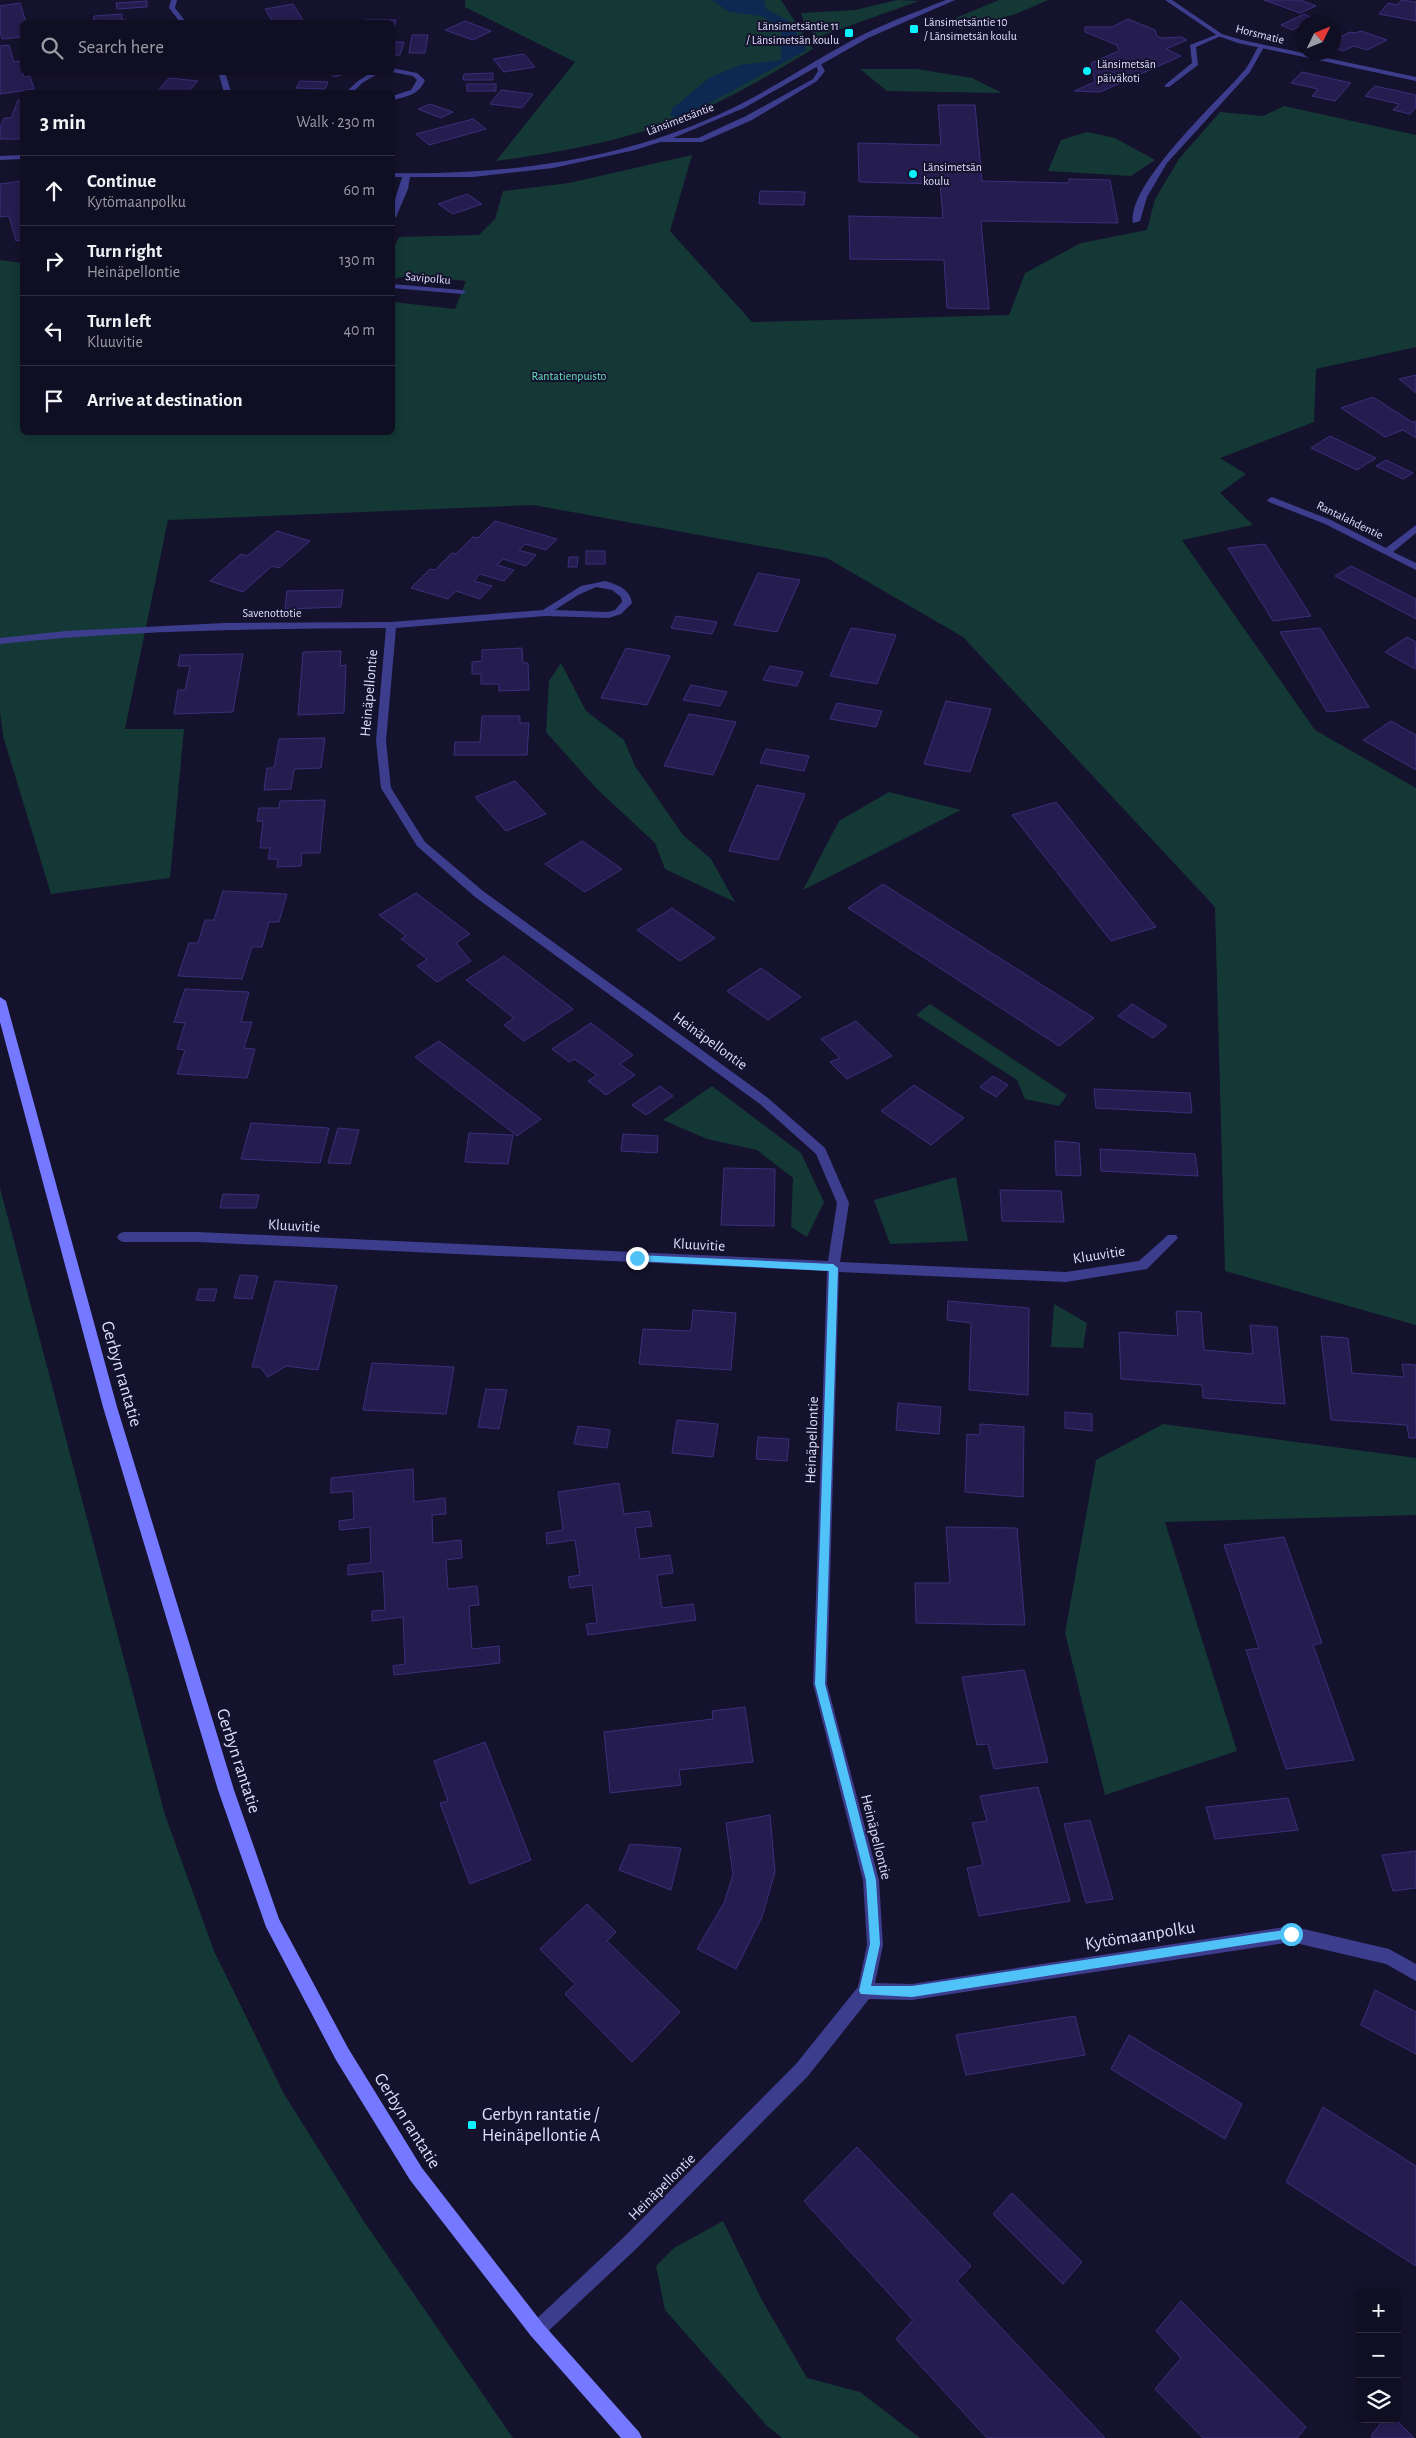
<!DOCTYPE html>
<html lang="en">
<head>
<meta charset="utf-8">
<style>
  body { margin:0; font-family:"Alegreya Sans",sans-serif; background:#1e1c2f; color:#f1f3f6 }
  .controls { position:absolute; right:15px; bottom:15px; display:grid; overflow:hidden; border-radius:8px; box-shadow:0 2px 8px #0003 }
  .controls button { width:45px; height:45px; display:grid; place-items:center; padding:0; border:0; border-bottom:1px solid #302e40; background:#100e22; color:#f1f3f6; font:25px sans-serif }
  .compass { position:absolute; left:1296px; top:15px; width:45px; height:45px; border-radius:50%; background:#100e22; box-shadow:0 2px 8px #0003; rotate:47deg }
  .stop { position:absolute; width:15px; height:15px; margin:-11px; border:4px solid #4fc3f7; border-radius:50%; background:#fff }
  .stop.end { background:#4fc3f7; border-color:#fff; box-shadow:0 1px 5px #0008 }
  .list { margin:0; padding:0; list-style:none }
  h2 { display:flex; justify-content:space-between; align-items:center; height:65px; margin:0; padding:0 20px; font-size:21px }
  h2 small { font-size:16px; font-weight:400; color:#9c9ca5 }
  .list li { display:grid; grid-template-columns:32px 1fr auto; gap:15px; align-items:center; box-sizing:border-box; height:70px; padding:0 20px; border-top:1px solid #302e40 }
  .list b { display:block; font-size:19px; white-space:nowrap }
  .list p { margin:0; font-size:16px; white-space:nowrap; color:#9c9ca5 }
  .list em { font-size:16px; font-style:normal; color:#9c9ca5 }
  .icon { flex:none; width:28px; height:28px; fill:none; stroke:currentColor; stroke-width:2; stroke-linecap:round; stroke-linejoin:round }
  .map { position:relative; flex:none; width:1416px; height:2438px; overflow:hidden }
  .search { position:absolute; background:#100e22; box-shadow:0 2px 8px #0003; left:20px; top:20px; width:375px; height:55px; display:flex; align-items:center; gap:12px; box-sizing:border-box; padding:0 18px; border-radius:8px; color:#9c9ca5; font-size:19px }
  .panel { position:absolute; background:#100e22; box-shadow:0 2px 8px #0003; left:20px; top:90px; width:375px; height:345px; border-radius:8px }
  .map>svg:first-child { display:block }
  .green { fill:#143835 }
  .water { fill:#0d2951 }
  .building { fill:#251d4f; stroke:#3a2f7b }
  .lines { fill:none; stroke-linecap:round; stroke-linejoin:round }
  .service { fill:#3c3d8d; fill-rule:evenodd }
  .minor { fill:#3c3d8d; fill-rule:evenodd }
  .tertiary { fill:#3c3d8d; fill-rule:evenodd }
  .secondary { fill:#7579ff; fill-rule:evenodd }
  .route { fill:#4fc3f7 }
  .poi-dot { fill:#0af3ff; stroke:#15122d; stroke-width:2 }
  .labels { text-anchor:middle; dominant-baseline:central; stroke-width:4; stroke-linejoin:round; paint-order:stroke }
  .far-poi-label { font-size:12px; fill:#e0deff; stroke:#15122d; text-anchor:start }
  .far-street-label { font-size:12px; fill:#e0deff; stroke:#15122d }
  .far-park-label { font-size:12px; fill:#66e3bd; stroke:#15122d }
  .street-label { font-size:15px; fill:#e0deff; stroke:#15122d }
  .near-street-label { font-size:18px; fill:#e0deff; stroke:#15122d }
  .near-poi-label { font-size:18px; fill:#e0deff; stroke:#15122d; text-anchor:start }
</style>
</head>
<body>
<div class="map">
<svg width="1416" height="2438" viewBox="0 0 1416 2438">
  <rect width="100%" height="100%" fill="#15122d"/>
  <g class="green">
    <path d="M465 0H781L813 49C774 72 734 97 692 114 629 140 563 152 496 161L575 62 465 7Z"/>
    <polygon points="897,0 919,1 818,37 805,26 801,13 855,10"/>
    <polygon points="999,0 1048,0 1016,14 960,29 952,23 953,19"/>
    <polygon points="860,69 917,69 972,78 1002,93 887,91"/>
    <polygon points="1284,106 1416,135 1416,347 1316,369 1314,422 1220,458 1246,474 1220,493 1253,525 1182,540 1315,730 1416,788 1416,1325 1225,1271 1215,907 963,637 827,558 533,505 168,520 125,729 184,729 170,878 51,894 3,736 0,711 0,260 22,263 22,432 392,432 393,302 455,309 466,281 412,275 393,279 393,249 399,237 479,235 495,219 503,191 569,183 692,155 670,231 752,322 1009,315 1025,273 1081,243 1147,230 1155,199 1179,159 1220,112 1263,116"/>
    <polygon points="1087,132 1115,138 1155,160 1131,176 1048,171 1061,140"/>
    <polygon points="561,663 586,711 624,740 635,766 683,835 711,859 735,902 665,869 655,843 596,788 546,732 549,681"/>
    <polygon points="889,792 961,810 803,890 839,821"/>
    <polygon points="930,1004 1067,1095 1059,1106 1025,1099 1017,1080 916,1015"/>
    <polygon points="712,1086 801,1153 824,1202 807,1237 791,1227 793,1178 757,1150 707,1139 663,1120"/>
    <polygon points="956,1177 968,1241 890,1244 874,1200"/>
    <polygon points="0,1188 165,1815 214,1951 284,2094 363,2220 513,2438 0,2438"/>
    <polygon points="1054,1304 1087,1323 1083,1348 1051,1347"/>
    <polygon points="1163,1424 1416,1458 1416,1515 1165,1522 1237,1751 1105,1795 1065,1633 1096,1460"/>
    <polygon points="723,2221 762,2300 807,2378 860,2392 920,2438 782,2438 767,2426 665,2310 656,2266 674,2248"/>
  </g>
  <polygon class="water" points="712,0 764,0 766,9 789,21 807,50 695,111 676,117 670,115 673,108 709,78 740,65 781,60 781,28 761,16 729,12"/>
  <g class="building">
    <polygon points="1264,0 1300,0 1316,6 1300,13"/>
    <polygon points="1402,0 1416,2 1416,21 1379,14 1388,3 1397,5"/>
    <polygon points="147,1 147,7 117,9 116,3"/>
    <polygon points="20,3 26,22 22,22 22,37 2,39 0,31 0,6"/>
    <polygon points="293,4 304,22 273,22 265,9"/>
    <polygon points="122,14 122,20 126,20 125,22 93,22 94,16"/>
    <polygon points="1304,14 1315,19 1292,30 1281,25"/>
    <polygon points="1128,19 1155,30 1157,36 1162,38 1181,37 1187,40 1166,49 1181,56 1100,92 1074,91 1095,82 1091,63 1119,51 1117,45 1085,32 1085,27 1112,27"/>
    <polygon points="365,20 396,20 393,33 392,22 364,22"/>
    <polygon points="465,21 491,31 473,40 445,30"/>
    <polygon points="1361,31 1387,40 1367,50 1354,46 1343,51 1334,48 1334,40 1350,32 1355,33"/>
    <polygon points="412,35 428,35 425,53 409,53"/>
    <polygon points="392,42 404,42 400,55 392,55"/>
    <polygon points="9,45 14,62 20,61 24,77 30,76 34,89 0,94 0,46"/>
    <polygon points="524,54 535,67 504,72 493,59"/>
    <polygon points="328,72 353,72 334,77"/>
    <polygon points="1302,72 1351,83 1335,101 1312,96 1318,89 1291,83"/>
    <polygon points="493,73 493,80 463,80 464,74"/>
    <polygon points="169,78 198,81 188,92 157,92"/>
    <polygon points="300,81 328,82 325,89 296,88"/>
    <rect x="467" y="84" width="29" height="7"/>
    <polygon points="1375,86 1416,95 1416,107 1410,114 1393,110 1399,104 1365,96"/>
    <polygon points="501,90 533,94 522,108 490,104"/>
    <polygon points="18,100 22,100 22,139 0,139 0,128 4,118 11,118"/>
    <polygon points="430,104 453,112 441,118 418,109"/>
    <polygon points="938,105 975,105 982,181 1069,183 1069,179 1110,180 1118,223 981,221 989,309 947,308 944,260 850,259 849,216 943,218 940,184 859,182 858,143 941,145"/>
    <polygon points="473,119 486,129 429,145 416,134"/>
    <polygon points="22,181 22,240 16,241 9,216 0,217 0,184"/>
    <polygon points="760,191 805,192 804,205 759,204"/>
    <polygon points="467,194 482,204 453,214 438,204"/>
    <polygon points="1416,375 1416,393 1399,379"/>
    <polygon points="1373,397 1412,422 1416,421 1416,438 1403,430 1385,437 1341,408"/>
    <polygon points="1330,436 1376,458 1357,470 1311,448"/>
    <polygon points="1386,460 1413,473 1403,479 1376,466"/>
    <polygon points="495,521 557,539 546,550 525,544 519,550 536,555 526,566 503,559 497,565 514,570 504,581 480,574 474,581 492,586 480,599 456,591 448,599 411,588 430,569 435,570 452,553 456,554 473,537 478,538"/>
    <polygon points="277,531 310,541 279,568 272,566 243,592 210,581 241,554 247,556"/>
    <polygon points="1265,544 1311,616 1273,621 1228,548"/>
    <rect x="586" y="551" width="19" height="13"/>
    <polygon points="569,557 578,557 577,567 568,567"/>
    <polygon points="1351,566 1416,599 1416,619 1335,576"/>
    <polygon points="758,573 800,580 777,632 734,625"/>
    <polygon points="343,590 341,607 285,609 287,591"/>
    <polygon points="676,616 717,622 712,634 671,628"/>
    <polygon points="851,628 896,635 877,684 830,676"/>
    <polygon points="1320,628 1369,707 1327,712 1280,632"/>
    <polygon points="1407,637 1416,642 1415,669 1385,652"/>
    <polygon points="522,648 523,663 528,663 529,690 499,691 499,684 481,684 481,674 472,674 472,662 482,661 482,650"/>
    <polygon points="626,648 670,656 647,705 601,698"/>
    <polygon points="341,651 340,666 346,665 344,713 298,715 303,652"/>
    <polygon points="243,654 233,712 174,714 178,690 185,690 190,666 178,666 180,655"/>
    <polygon points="770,666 803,672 797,686 763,680"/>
    <polygon points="691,685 727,692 720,706 683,700"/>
    <polygon points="946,701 991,709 970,772 924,764"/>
    <polygon points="837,703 882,711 876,727 830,719"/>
    <polygon points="689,714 736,722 713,775 664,766"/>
    <polygon points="482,716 520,716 520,723 529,723 527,755 454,755 455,742 480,742"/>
    <polygon points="1391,721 1416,735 1416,770 1363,740"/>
    <polygon points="325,738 321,768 294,769 291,789 264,790 267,768 274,768 279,739"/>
    <polygon points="766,749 809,756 804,771 760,763"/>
    <polygon points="515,781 546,814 506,831 475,797"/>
    <polygon points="757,785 805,794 778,860 729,851"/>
    <polygon points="325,800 320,853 302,853 301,866 277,867 278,859 268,859 270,848 260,848 263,821 257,821 259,808 279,808 280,801"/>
    <polygon points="1056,802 1156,927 1111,941 1012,815"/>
    <polygon points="582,841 622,869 585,892 545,864"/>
    <polygon points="883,884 1094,1018 1059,1046 848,908"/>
    <polygon points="223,891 287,894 279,922 269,922 262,947 252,947 242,979 178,976 189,943 198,943 205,920 214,920"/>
    <polygon points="416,893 470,934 456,943 471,961 437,982 417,966 427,959 401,939 406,936 379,915"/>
    <polygon points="672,908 715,938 680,961 637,930"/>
    <polygon points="504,956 573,1009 524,1041 504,1025 514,1018 466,980"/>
    <polygon points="761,968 801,997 768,1020 727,991"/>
    <polygon points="185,989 249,992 241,1022 252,1022 244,1048 255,1049 247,1078 177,1074 185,1050 177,1049 185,1023 174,1022"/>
    <polygon points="1132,1004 1167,1026 1153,1038 1118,1016"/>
    <polygon points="856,1021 892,1056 847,1079 830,1062 840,1058 821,1039"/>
    <polygon points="591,1023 633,1055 620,1064 635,1075 606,1095 588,1081 597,1075 574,1059 569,1062 552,1049"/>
    <polygon points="439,1041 541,1119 517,1136 415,1057"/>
    <polygon points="993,1076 1008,1085 996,1097 980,1087"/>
    <polygon points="914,1085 964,1118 931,1145 881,1111"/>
    <polygon points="660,1086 673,1096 646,1115 632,1105"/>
    <polygon points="1094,1089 1190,1093 1192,1113 1096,1108"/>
    <polygon points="251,1123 329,1128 320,1163 241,1159"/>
    <polygon points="338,1128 359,1130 350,1164 328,1163"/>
    <polygon points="469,1133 513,1135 508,1164 465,1162"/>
    <polygon points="623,1134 658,1136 657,1153 621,1151"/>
    <polygon points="1055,1141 1079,1143 1081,1176 1056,1175"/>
    <polygon points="1100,1149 1195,1154 1198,1176 1101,1171"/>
    <polygon points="724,1168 775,1169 774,1226 721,1225"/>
    <polygon points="1000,1190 1061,1191 1064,1222 1002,1221"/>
    <polygon points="223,1194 259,1195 256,1208 220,1208"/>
    <polygon points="240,1275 258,1276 252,1299 234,1298"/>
    <polygon points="275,1281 337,1286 318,1370 286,1366 268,1377 260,1367 252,1367"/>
    <polygon points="199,1289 217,1289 214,1301 196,1300"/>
    <polygon points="948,1301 1029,1308 1028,1395 969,1390 971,1323 947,1320"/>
    <polygon points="693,1310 736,1313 731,1370 639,1364 643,1329 691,1331"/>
    <polygon points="1176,1311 1201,1312 1204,1350 1253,1354 1250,1325 1277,1327 1285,1404 1203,1398 1202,1385 1121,1379 1119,1332 1178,1336"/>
    <polygon points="1321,1336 1348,1338 1352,1373 1404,1377 1402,1364 1416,1365 1416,1438 1409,1438 1407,1425 1331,1420"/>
    <polygon points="372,1363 454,1367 446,1414 363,1410"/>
    <polygon points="486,1389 507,1390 499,1429 478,1427"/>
    <polygon points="898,1403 941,1407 939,1434 896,1430"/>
    <polygon points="1065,1412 1092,1414 1092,1431 1065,1428"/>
    <polygon points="677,1420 718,1424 713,1457 672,1453"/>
    <polygon points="980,1424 1024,1427 1023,1497 965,1492 967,1434 980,1435"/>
    <polygon points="578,1426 610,1430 607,1448 574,1444"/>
    <polygon points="758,1437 789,1439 787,1461 756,1459"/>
    <polygon points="413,1469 414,1502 445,1498 446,1514 432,1515 433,1543 461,1540 462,1558 446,1560 448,1589 477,1586 479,1605 469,1606 472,1649 499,1646 500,1663 394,1675 393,1666 405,1664 403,1617 372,1621 372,1611 385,1610 383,1571 348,1575 348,1565 371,1563 370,1527 340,1530 339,1521 354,1519 353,1491 331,1493 331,1478"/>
    <polygon points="619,1483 624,1514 649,1511 652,1526 635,1528 640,1559 670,1555 673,1573 657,1575 662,1608 693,1604 696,1620 588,1635 586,1624 597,1623 592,1585 570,1588 568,1577 580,1575 575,1540 547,1544 546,1533 563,1530 558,1492"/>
    <polygon points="946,1527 1017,1528 1025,1625 916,1623 915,1583 950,1583"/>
    <polygon points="1284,1537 1322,1643 1313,1645 1354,1760 1286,1769 1246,1650 1259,1648 1224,1545"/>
    <polygon points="1024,1670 1048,1762 994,1769 988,1744 977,1745 962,1677"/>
    <polygon points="745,1707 753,1762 679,1770 681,1785 610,1793 604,1732 713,1719 712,1711"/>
    <polygon points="485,1742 531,1860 470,1884 440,1803 448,1801 434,1761"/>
    <polygon points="1038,1787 1070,1901 979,1916 967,1868 983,1865 972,1823 987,1821 980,1796"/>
    <polygon points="1288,1798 1298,1830 1215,1839 1206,1807"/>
    <polygon points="770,1815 775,1872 762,1917 736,1969 697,1949 724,1903 733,1875 726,1823"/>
    <polygon points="1090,1820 1113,1899 1086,1903 1064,1824"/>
    <polygon points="630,1844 681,1848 671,1890 619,1870"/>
    <polygon points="1416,1851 1416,1888 1393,1891 1382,1855"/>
    <polygon points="587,1904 616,1932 607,1941 680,2012 632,2062 565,1994 575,1984 540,1949"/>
    <polygon points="1375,1990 1416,2012 1416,2054 1361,2025"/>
    <polygon points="1075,2016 1085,2055 966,2075 956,2035"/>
    <polygon points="1129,2035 1242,2104 1225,2139 1111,2069"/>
    <polygon points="1323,2107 1416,2166 1416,2266 1286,2182"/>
    <polygon points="857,2147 971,2266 957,2281 1105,2438 987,2438 896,2339 913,2320 804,2201"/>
    <polygon points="1012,2193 1082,2262 1063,2284 993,2214"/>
    <polygon points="1181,2301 1306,2427 1297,2438 1203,2438 1155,2389 1181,2358 1156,2331"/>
    <polygon points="1384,2419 1395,2419 1414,2438 1373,2438 1371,2436"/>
  </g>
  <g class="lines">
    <g class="service">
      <polygon points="1218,34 1223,35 1196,47 1198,65 1169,87 1165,87 1165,85 1192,63 1190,45"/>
      <path d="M1259 46 1264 47 1250 72 1167 163 1147 197 1140 221 1133 223C1127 184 1218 101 1243 72 1250 65 1253 54 1259 46Z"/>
      <polygon points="815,61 819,61 825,71 817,81 752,120 702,142 661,142 657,140 661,138 698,138 746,116 813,79 818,71"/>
      <path d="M403 174 410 176 408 189 396 217 392 219C392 206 399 187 403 174Z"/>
      <polygon points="392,284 462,290 466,292 462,294 392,288"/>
    </g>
    <g class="minor">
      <polygon points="171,0 177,0 175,8 186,22 180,22 169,8"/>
      <polygon points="1165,0 1172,0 1222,34 1242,40 1416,77 1416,81 1238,43 1218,36"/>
      <path d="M392 68 417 73 425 80C419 95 406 97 392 100V96L411 90 417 80 413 76 392 72Z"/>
      <polygon points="218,72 225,72 231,92 224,92"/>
      <polygon points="372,72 381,72 362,83 353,92 346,92 358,81"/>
      <polygon points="1272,497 1331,520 1386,548 1416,525 1416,533 1393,552 1416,563 1416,570 1325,524 1269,502 1267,500"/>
      <path d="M605 581C618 585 630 589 632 603L621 614 609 618 545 616 396 628 386 741 391 788 425 842 483 891 768 1098 825 1148 849 1203 840 1262 1066 1272 1139 1261 1168 1235H1176L1178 1238 1147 1269 1066 1282 839 1272 827 1684 879 1880 883 1945 875 1983 912 1984 1291 1926 1389 1949 1416 1964V1981L1386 1964 1291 1942 912 2000 869 1999 808 2076 636 2249 543 2336 537 2339 531 2336 528 2330 531 2324 624 2237 796 2064 858 1987 867 1945 863 1880 813 1684 827 1271 198 1242H123L119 1240 117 1237 119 1234 123 1232H198L828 1261 837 1203 816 1154 760 1104 475 897 417 846 381 788 376 741 386 628C257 629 128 630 0 644V638L66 631 224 623 391 622 543 610 581 586ZM596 587 612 590 621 597 622 602 615 610 608 612 555 610 578 595Z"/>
    </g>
    <g class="tertiary">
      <path d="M946 0H955L868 38 744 108 673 138 635 150 553 168 473 177H392V173C505 175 617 161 720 114 765 94 806 65 849 42 880 25 913 13 946 0Z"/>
      <polygon points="22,155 22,159 0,160 0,156"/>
    </g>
    <polygon class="secondary" points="0,997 6,1001 117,1407 234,1790 279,1919 348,2048 422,2168 543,2324 639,2432 642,2438 621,2438 531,2336 410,2180 336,2060 266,1927 218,1790 103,1407 0,1022"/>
  </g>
  <polygon class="route" points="637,1255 833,1264 838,1268 825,1684 876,1880 880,1944 871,1986 912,1986 1291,1929 1296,1934 1295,1937 912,1997 861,1994 859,1991 870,1944 866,1880 815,1684 829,1271 637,1261 633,1258"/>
  <g class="poi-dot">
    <rect x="909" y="24" width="10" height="10" rx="2.5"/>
    <rect x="844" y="28" width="10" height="10" rx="2.5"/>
    <circle cx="1087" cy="71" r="5"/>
    <circle cx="913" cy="174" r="5"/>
    <rect x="467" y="2120" width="10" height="10" rx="2.5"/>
  </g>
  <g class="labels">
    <g class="far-poi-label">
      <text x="924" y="22">Länsimetsäntie 10<tspan x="924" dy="14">/ Länsimetsän koulu</tspan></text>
      <text x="839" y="26" text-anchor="end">Länsimetsäntie 11<tspan x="839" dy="14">/ Länsimetsän koulu</tspan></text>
      <text x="1097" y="64">Länsimetsän<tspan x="1097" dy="14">päiväkoti</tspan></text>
      <text x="923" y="167">Länsimetsän<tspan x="923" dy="14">koulu</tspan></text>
    </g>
    <g class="far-street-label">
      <text transform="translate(1260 34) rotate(14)">Horsmatie</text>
      <text transform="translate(680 119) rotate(-21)">Länsimetsäntie</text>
      <text transform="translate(428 278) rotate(5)">Savipolku</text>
      <text transform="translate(1350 520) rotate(26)">Rantalahdentie</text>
      <text x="272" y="613">Savenottotie</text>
    </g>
    <g class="far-park-label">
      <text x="569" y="376">Rantatienpuisto</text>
    </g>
    <g class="street-label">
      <text transform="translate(369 693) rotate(-85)">Heinäpellontie</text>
      <text transform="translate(710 1041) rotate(36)">Heinäpellontie</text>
      <text transform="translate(294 1226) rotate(3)">Kluuvitie</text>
      <text transform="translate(699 1245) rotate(3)">Kluuvitie</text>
      <text transform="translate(1099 1255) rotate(-9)">Kluuvitie</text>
      <text transform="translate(812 1440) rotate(-88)">Heinäpellontie</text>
      <text transform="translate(876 1837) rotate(76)">Heinäpellontie</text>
      <text transform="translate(662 2187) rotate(-45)">Heinäpellontie</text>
    </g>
    <g class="near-street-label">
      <text transform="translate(121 1374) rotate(74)">Gerbyn rantatie</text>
      <text transform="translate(238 1761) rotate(72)">Gerbyn rantatie</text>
      <text transform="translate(1140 1936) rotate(-9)">Kytömaanpolku</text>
      <text transform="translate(407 2121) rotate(58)">Gerbyn rantatie</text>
    </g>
    <g class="near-poi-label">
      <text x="482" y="2115">Gerbyn rantatie /<tspan x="482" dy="21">Heinäpellontie A</tspan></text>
    </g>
  </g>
</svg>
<div class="controls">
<button>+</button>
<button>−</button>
<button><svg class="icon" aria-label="layers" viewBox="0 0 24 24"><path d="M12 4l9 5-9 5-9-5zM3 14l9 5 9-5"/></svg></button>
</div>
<svg class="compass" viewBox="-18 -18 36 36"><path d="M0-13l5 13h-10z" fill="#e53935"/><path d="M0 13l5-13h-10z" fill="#9c9ca5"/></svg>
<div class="stop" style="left:1291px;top:1934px"></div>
<div class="stop end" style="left:637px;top:1258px"></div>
<div class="search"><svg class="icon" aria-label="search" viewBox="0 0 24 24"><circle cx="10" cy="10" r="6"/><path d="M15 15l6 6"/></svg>Search here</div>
<section class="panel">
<h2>3 min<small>Walk · 230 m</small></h2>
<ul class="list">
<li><svg class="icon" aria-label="ahead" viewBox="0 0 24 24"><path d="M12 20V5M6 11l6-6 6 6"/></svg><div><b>Continue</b><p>Kytömaanpolku</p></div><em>60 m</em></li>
<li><svg class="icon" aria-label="right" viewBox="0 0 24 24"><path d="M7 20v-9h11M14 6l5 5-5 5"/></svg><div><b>Turn right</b><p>Heinäpellontie</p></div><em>130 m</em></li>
<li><svg class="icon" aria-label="left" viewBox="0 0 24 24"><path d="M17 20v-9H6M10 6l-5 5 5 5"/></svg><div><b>Turn left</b><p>Kluuvitie</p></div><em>40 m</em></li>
<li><svg class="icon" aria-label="arrive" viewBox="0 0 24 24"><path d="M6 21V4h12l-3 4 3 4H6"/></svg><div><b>Arrive at destination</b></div></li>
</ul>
</section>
</div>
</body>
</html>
